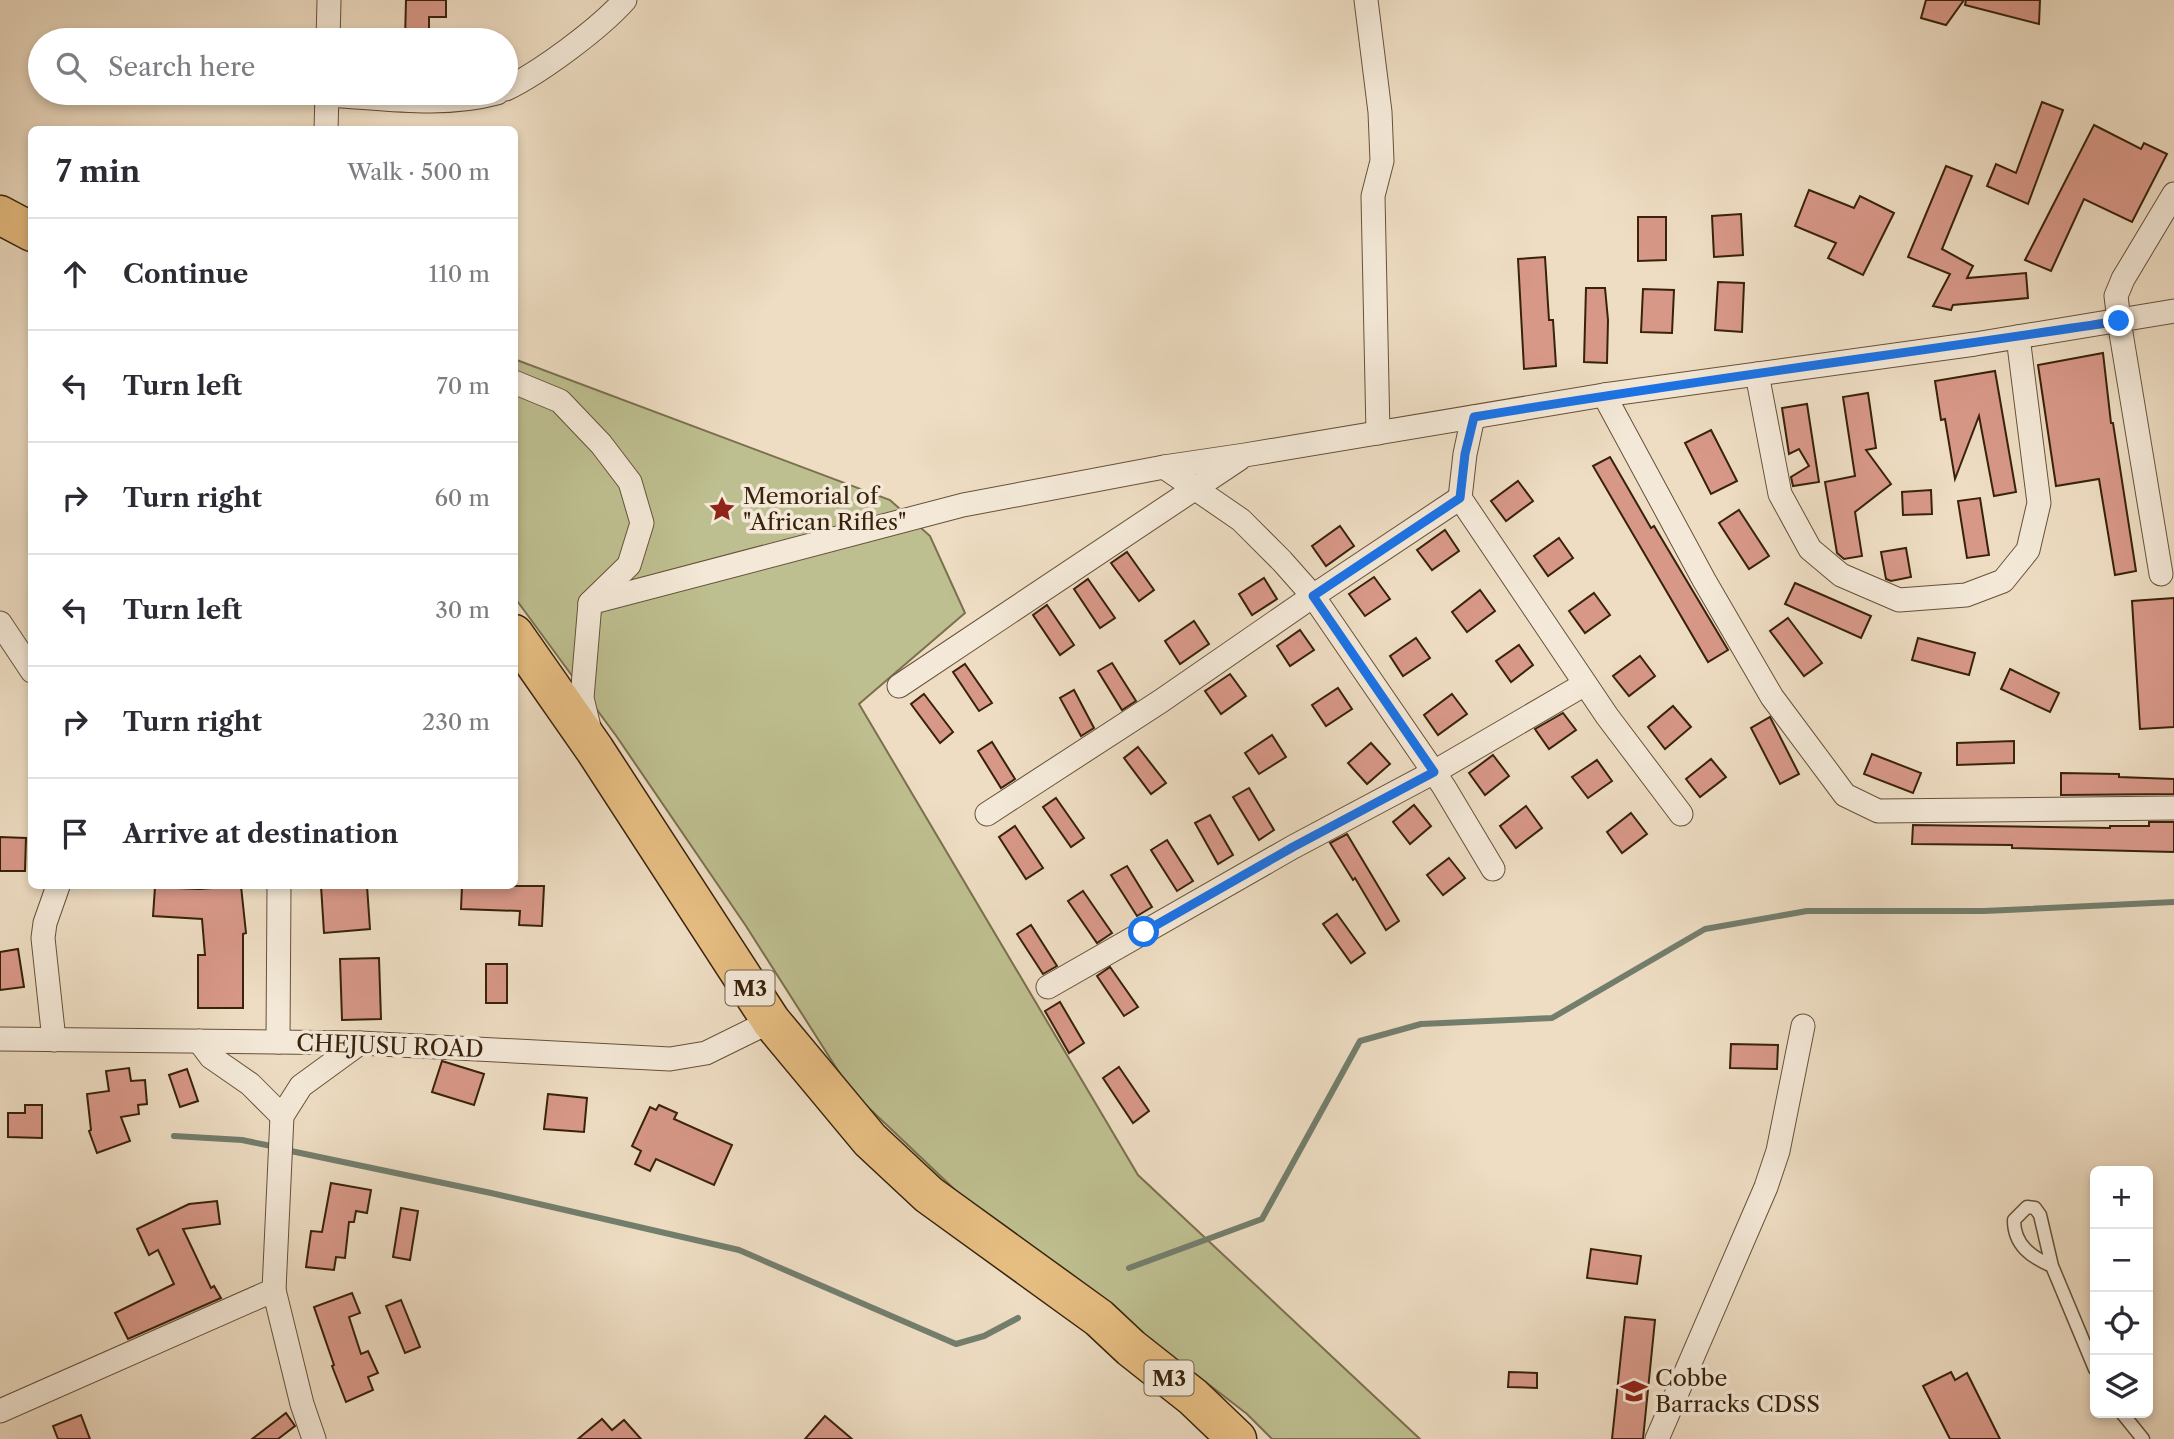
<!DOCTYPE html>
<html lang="en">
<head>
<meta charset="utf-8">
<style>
  body { margin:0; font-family:"Libre Caslon Text",serif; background:#f2f2f3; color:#2b2b33 }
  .controls { position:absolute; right:21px; bottom:21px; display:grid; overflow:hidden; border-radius:10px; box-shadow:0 4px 10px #0003 }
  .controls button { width:63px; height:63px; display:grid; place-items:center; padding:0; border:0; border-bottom:2px solid #e1e1e2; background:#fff; color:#2b2b33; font:35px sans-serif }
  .stop { position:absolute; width:21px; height:21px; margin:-16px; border:5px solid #1a73e8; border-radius:50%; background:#fff }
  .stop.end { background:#1a73e8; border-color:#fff; box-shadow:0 2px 7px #0008 }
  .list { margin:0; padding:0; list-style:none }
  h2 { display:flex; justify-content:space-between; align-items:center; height:91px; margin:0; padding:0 28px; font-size:30px }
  h2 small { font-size:23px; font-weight:400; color:#7c7c81 }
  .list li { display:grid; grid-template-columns:46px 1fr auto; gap:21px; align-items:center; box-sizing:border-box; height:112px; padding:0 28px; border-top:2px solid #e1e1e2 }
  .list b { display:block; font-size:26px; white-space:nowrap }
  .list em { font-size:23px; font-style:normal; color:#7c7c81 }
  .icon { flex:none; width:38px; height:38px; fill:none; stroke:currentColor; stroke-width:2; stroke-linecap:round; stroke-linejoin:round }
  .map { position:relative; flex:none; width:2174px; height:1439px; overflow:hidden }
  .search { position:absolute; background:#fff; box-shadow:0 4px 10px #0003; left:28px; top:28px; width:490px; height:77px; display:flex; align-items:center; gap:18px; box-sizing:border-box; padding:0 24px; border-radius:38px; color:#7c7c81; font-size:26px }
  .panel { position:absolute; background:#fff; box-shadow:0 4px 10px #0003; left:28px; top:126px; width:490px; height:763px; border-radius:10px }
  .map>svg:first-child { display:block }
  .green { fill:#bebf90; stroke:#7b704e; stroke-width:2 }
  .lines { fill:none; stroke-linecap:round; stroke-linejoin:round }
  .stream { stroke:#737e6d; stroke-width:6 }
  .building { fill:#d89888; stroke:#38220b; stroke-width:2 }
  .lane-casing { stroke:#665139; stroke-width:15 }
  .street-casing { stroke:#665139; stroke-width:25 }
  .highway-casing { stroke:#38220b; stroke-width:41 }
  .lane { stroke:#f4e9d8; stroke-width:12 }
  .street { stroke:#f4e9d8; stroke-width:23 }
  .highway { stroke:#e7be82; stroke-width:38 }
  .route { stroke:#1a73e8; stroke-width:9 }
  .labels { text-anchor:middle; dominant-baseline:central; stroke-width:7; stroke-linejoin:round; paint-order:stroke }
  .shield { fill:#f4e9d8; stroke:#705e48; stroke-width:2 }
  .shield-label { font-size:21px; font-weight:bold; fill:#38220b }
  .poi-label { font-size:23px; fill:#38220b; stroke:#f4e9d8; text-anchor:start }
  .street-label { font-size:23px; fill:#38220b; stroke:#f4e9d8 }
</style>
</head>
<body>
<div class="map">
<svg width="2174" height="1439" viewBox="0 0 2174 1439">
  <rect width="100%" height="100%" fill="#eeddc3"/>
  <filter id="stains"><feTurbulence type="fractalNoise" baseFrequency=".00286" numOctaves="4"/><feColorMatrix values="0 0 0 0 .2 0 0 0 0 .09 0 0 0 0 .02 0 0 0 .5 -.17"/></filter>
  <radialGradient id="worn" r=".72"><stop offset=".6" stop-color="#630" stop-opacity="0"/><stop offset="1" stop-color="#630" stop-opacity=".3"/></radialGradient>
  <polygon class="green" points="514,359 890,500 930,536 965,613 859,704 1138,1175 1420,1439 1272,1439 1247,1414 1024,1242 972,1206 851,1091 746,926 617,737 515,598"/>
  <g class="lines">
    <g class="stream">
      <polyline points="174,1136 242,1140 276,1147"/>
      <polyline points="286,1150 491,1193 739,1250 956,1344 984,1336 1018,1318"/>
      <polyline points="1129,1268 1262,1219 1360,1041 1421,1024 1552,1018 1705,929 1807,911 1984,911 2174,902"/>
    </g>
  </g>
  <g class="building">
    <polygon points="406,0 446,0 446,17 429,17 429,40 405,40"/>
    <polygon points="1926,0 1964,0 1946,25 1921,18"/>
    <polygon points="1966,0 2040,0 2039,24 1965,5"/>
    <polygon points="2042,102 2063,110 2028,204 1987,186 1996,164 2016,173"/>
    <polygon points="2094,125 2141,149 2144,143 2167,154 2132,222 2084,199 2051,271 2025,260"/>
    <polygon points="1946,166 1972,176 1942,249 1973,266 1967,278 2026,273 2028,298 1953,305 1951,310 1933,306 1950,274 1908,257"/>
    <polygon points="1809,190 1854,208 1860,196 1894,213 1863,275 1828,258 1836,243 1795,226"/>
    <polygon points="1741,214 1743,255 1714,257 1712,216"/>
    <polygon points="1638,217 1666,217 1666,260 1638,261"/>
    <polygon points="1545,257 1549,320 1553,320 1556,366 1524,369 1518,259"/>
    <polygon points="1718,282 1744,283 1742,332 1715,330"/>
    <polygon points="1586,288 1605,288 1608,320 1607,363 1584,362"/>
    <polygon points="1643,289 1674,290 1672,333 1641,332"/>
    <polygon points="2103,353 2111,423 2113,423 2136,571 2115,575 2099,479 2056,486 2038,365"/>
    <polygon points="1995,371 2016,492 1994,496 1979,416 1955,479 1945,419 1941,420 1935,381"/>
    <polygon points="1868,393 1876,448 1866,450 1891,484 1855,512 1862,556 1844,559 1837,553 1825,482 1855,476 1843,397"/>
    <polygon points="1807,404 1819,482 1793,486 1791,477 1809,466 1799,449 1789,454 1782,408"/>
    <polygon points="1711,430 1737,481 1711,494 1685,443"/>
    <polygon points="1610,457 1651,528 1654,526 1728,650 1708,662 1593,466"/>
    <polygon points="1518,481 1533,501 1506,521 1491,501"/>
    <polygon points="1931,490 1932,514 1903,515 1902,492"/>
    <polygon points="1980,498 1989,555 1967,558 1958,501"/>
    <polygon points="1739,510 1769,556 1749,569 1719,523"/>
    <polygon points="1340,526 1354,546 1326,566 1312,546"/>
    <polygon points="1445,530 1459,551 1432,570 1417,550"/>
    <polygon points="1559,538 1573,558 1548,576 1534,556"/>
    <polygon points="1906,548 1911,577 1891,581 1886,579 1881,552"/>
    <polygon points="1127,552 1154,590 1139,601 1111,563"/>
    <polygon points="1374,577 1390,599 1365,616 1349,594"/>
    <polygon points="1264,578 1277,599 1252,615 1239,594"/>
    <polygon points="1088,579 1115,618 1100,628 1074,589"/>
    <polygon points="1795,583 1871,616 1861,638 1785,604"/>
    <polygon points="1480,590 1495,611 1467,632 1452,612"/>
    <polygon points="1594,593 1610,615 1585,633 1569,611"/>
    <polygon points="2174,598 2174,727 2140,729 2132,601"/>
    <polygon points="1047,605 1074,645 1060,655 1033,615"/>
    <polygon points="1788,618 1822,663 1804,676 1770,631"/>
    <polygon points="1194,621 1209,644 1180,664 1165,641"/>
    <polygon points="1300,630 1314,650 1290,666 1277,646"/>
    <polygon points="1416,638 1430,658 1403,676 1390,656"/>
    <polygon points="1918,638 1975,653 1969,675 1912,660"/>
    <polygon points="1519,645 1533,665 1511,682 1496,661"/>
    <polygon points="1640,656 1655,676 1629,696 1613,676"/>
    <polygon points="1112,663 1136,701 1122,710 1098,671"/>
    <polygon points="965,664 992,703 979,711 953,672"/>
    <polygon points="2010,669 2059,693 2050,712 2001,689"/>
    <polygon points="1230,674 1246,696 1221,714 1205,691"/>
    <polygon points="1338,688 1352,709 1326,726 1312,705"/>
    <polygon points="1074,690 1094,728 1081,736 1060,698"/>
    <polygon points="924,694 953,732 940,743 911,704"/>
    <polygon points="1452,694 1467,714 1438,735 1424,715"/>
    <polygon points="1673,706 1691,727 1665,749 1648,727"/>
    <polygon points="1563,713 1576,730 1549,749 1535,729"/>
    <polygon points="1770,717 1799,774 1780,784 1751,728"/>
    <polygon points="1272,735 1286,757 1259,774 1245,753"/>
    <polygon points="2014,741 2014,763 1957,765 1957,743"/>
    <polygon points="992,742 1015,779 1001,788 978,751"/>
    <polygon points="1371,743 1390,764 1367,784 1348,763"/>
    <polygon points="1138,747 1166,783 1151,794 1124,758"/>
    <polygon points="1872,754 1921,773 1913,793 1864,774"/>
    <polygon points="1493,755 1509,776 1485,795 1469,773"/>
    <polygon points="1711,759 1726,777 1700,797 1686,779"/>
    <polygon points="1597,760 1612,781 1588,798 1572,777"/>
    <polygon points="2061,773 2119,774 2119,777 2174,779 2174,794 2061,795"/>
    <polygon points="1249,788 1274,830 1259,840 1233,797"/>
    <polygon points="1056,798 1084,838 1071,847 1043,807"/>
    <polygon points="1414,805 1431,826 1410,844 1393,822"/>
    <polygon points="1526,806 1542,828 1516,848 1500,826"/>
    <polygon points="1631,813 1647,834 1622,853 1607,832"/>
    <polygon points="1210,815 1233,855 1218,864 1195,823"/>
    <polygon points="2149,822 2174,822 2174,852 2012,848 2012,845 1912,844 1913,825 2110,828 2110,826 2149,826"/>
    <polygon points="1015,826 1043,868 1026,879 999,837"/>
    <polygon points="1347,834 1399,921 1386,930 1355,878 1353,880 1330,843"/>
    <polygon points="0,837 26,838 25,871 0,871"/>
    <polygon points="1167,840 1193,881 1177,891 1151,850"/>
    <polygon points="1449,858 1465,878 1443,895 1427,875"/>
    <polygon points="1127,866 1152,907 1137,916 1111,875"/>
    <polygon points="241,886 246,933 243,934 243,1008 198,1008 198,955 205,955 202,919 153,916 155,887 199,889"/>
    <polygon points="321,886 367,886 370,929 324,933"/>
    <polygon points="462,886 544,886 542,926 519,925 520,911 461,909"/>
    <polygon points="1083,891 1112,933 1097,943 1068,901"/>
    <polygon points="1337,914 1365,953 1351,963 1323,924"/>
    <polygon points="1031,925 1057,966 1043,974 1017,934"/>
    <polygon points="18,949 24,987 0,990 0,952"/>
    <polygon points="379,958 381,1019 342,1020 340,959"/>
    <rect x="486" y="964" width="21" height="39"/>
    <polygon points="1110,967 1138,1007 1124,1016 1097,976"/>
    <polygon points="1060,1002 1084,1043 1069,1053 1045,1011"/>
    <polygon points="1731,1044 1778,1045 1777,1069 1730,1068"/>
    <polygon points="442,1061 484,1074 474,1105 432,1092"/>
    <polygon points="1119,1067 1149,1111 1133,1123 1103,1078"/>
    <polygon points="129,1068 131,1081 145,1080 147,1104 138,1105 139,1114 121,1117 130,1141 97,1153 89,1131 91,1130 87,1094 109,1091 106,1071"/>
    <polygon points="187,1069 198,1101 180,1107 169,1075"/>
    <polygon points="548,1094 587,1098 584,1132 544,1129"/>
    <polygon points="25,1105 42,1105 42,1138 8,1137 8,1113 25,1113"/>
    <polygon points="659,1105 677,1113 674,1119 732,1145 714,1185 656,1159 650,1171 635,1164 641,1151 632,1146 650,1107 656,1110"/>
    <polygon points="331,1183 371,1190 367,1213 356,1211 354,1222 349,1222 345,1258 336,1257 334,1270 306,1267 311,1231 322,1232"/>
    <polygon points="217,1201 220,1224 183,1229 211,1288 214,1286 221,1298 128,1339 115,1313 174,1284 158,1250 149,1255 137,1229 189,1204"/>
    <polygon points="401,1208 418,1211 410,1260 393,1257"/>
    <polygon points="1591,1249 1641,1256 1637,1284 1587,1278"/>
    <polygon points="352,1293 360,1313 349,1317 361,1354 368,1351 378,1373 368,1377 373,1390 346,1402 332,1366 334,1365 314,1307"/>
    <polygon points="401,1300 420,1347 405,1353 386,1306"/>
    <polygon points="1625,1317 1655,1320 1643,1439 1612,1439"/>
    <polygon points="1509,1372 1537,1373 1537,1388 1508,1387"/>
    <polygon points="1951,1372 1955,1380 1967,1373 2000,1439 1950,1439 1923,1386"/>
    <polygon points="286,1413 295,1426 278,1439 252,1439"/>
    <polygon points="81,1415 90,1439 58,1439 53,1426"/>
    <polygon points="825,1416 852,1439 805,1439"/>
    <polygon points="602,1419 612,1430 624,1420 641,1439 578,1439"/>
  </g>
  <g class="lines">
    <g class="lane-casing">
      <g id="lane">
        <path d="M2052 1266C2031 1257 2014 1245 2014 1220L2027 1207 2035 1208 2040 1215 2052 1266 2095 1369"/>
        <polyline points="2122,1413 2143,1439"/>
      </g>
    </g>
    <g class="street-casing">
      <g id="street">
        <polyline points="1366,0 1380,112 1382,161 1373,196 1378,433"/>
        <polyline points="328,40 329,0"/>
        <path d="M506 89C541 72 599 29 625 0"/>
        <path d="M327 95C383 98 442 108 497 93"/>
        <polyline points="326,130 327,93"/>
        <polyline points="1757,374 1780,494 1810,549 1841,575 1899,600 1966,595 2003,581 2028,550 2039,503 2018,337"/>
        <polyline points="514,382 560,401 601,444 630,482 642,523 629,565 590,603 582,698 589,727"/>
        <polyline points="1604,395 1704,580 1772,697 1845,795 1878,811 2174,808"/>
        <polyline points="1473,417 1465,454 1460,498 1607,716 1681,814"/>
        <polyline points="1164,467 1241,520 1282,561 1313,596 1444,787 1493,869"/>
        <polyline points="2161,574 2119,321 2116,296 2123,279 2174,194"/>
        <polyline points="590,603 963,505 1164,467 1245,455 1604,395 1975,344 2174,311"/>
        <polyline points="0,623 32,671"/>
        <polyline points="899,686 1239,459"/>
        <polyline points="987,814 1161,701 1313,596 1460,498"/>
        <polyline points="1048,987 1293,847 1434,772 1585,684"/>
        <polyline points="0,1039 360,1043 670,1059 706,1053 771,1021"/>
        <polyline points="54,1040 43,938 45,923 58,886"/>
        <polyline points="199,1041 211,1057 250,1084 282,1116"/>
        <polyline points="278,1042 279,886"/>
        <polyline points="274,1290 302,1404 314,1439"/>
        <polyline points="0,1411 274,1290 282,1116 301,1086 360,1043"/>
        <polyline points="1657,1439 1766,1187 1778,1151 1803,1026"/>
      </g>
    </g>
    <g class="highway-casing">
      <g id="highway">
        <polyline points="0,215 32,232"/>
        <polyline points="514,634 595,750 771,1021 870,1140 929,1195 1099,1318 1131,1348 1193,1397 1237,1439"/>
      </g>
    </g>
    <use href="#lane" class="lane"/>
    <use href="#street" class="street"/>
    <use href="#highway" class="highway"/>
  </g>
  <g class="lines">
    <path class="route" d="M1144 932 1293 847 1434 772 1313 596 1460 498 1465 454 1474 417C1688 381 1904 354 2119 321"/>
  </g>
  <defs>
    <g id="sight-bare" transform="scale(2.1)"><path d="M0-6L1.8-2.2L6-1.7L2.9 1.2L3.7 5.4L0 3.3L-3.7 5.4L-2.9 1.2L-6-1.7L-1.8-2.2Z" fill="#8f2418" stroke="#f4e9d8" stroke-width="2.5" paint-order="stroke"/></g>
    <g id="school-bare" transform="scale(2.1)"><path d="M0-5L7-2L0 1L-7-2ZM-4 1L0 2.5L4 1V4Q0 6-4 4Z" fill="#8f2418" stroke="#f4e9d8" stroke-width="2.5" paint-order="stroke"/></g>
  </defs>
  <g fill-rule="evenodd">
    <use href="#sight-bare" x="722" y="509"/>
    <use href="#school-bare" x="1634" y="1391"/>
  </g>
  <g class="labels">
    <g class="shield">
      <rect x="725.5" y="970.5" width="49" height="35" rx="5"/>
      <rect x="1144.5" y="1360.5" width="49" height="35" rx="5"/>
    </g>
    <g class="shield-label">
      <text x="750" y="988">M3</text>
      <text x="1169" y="1378">M3</text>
    </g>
    <g class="poi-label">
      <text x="743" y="496">Memorial of<tspan x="743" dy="26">"African Rifles"</tspan></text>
      <text x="1655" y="1378">Cobbe<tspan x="1655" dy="26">Barracks CDSS</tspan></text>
    </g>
    <g class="street-label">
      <text transform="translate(390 1046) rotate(2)">CHEJUSU ROAD</text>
    </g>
  </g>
  <rect width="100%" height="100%" filter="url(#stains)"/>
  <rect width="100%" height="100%" fill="url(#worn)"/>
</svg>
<div class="controls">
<button>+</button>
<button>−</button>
<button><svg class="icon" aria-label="locate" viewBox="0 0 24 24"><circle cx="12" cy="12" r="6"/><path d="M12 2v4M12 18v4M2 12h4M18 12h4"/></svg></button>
<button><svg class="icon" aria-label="layers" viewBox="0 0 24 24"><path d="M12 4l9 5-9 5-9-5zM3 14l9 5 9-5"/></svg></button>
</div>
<div class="stop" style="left:1144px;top:932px"></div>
<div class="stop end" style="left:2119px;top:321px"></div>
<div class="search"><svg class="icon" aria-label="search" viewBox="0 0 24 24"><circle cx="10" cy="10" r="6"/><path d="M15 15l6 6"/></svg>Search here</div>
<section class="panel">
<h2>7 min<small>Walk · 500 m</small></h2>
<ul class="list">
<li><svg class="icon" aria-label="ahead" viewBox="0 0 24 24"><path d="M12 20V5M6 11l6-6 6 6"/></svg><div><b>Continue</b></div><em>110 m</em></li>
<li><svg class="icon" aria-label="left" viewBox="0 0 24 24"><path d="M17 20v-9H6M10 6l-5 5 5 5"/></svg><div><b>Turn left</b></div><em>70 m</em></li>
<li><svg class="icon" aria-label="right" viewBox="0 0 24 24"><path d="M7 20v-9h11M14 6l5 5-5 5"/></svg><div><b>Turn right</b></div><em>60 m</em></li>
<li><svg class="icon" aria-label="left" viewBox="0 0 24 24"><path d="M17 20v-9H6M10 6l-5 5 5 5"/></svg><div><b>Turn left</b></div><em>30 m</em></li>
<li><svg class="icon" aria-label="right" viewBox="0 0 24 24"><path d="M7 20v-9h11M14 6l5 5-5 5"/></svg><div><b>Turn right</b></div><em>230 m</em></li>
<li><svg class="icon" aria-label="arrive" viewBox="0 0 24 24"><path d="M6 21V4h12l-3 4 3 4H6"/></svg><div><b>Arrive at destination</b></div></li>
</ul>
</section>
</div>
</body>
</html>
